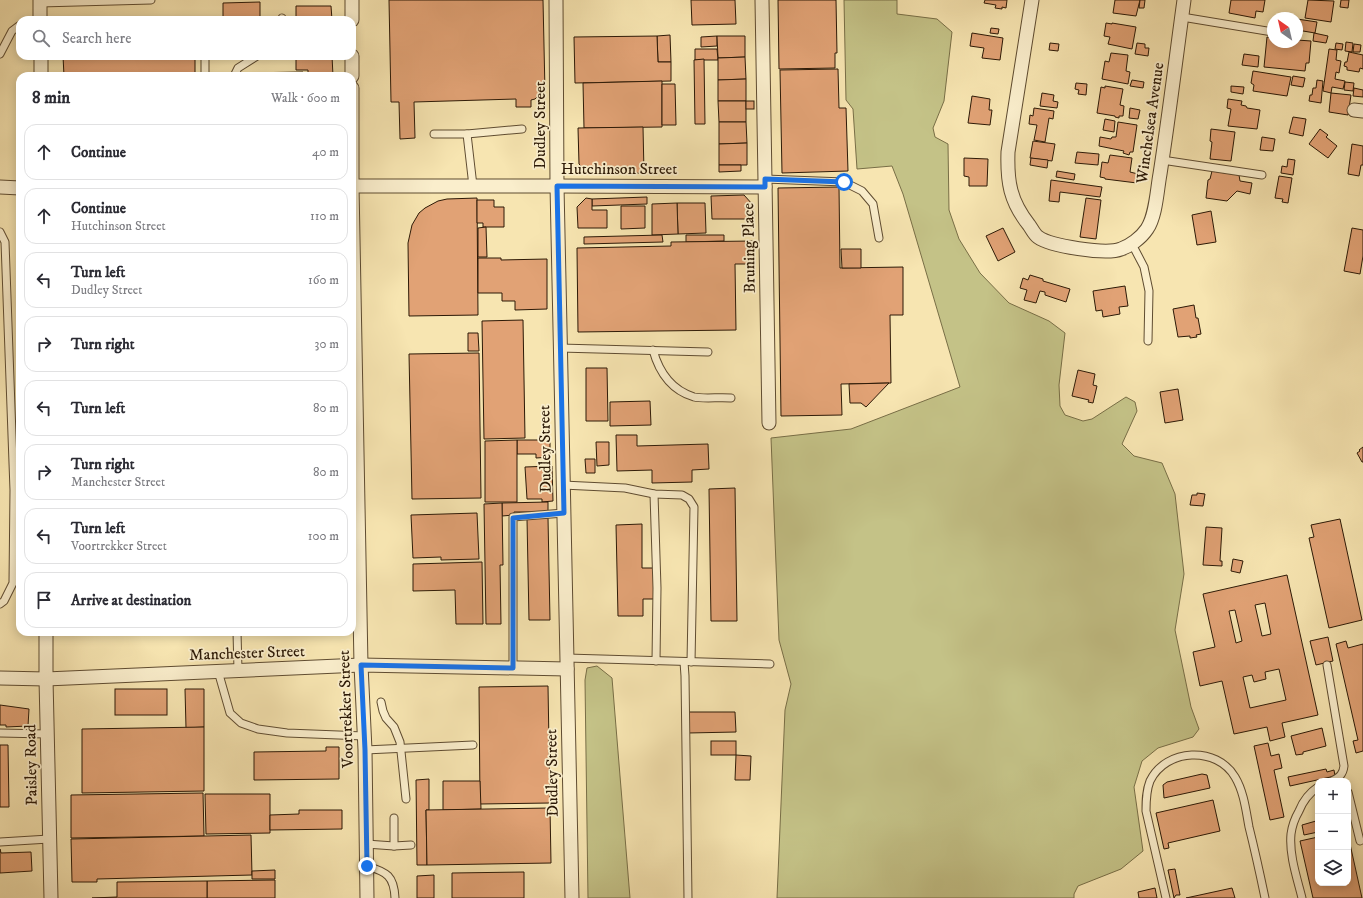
<!DOCTYPE html>
<html lang="en">
<head>
<meta charset="utf-8">
<style>
  body { margin:0; font-family:"IM FELL DW Pica",serif; background:#f7f7f7; color:#2b2b33 }
  .controls { position:absolute; right:12px; bottom:12px; display:grid; overflow:hidden; border-radius:8px; box-shadow:0 2px 10px #0003 }
  .controls button { width:36px; height:36px; display:grid; place-items:center; padding:0; border:0; border-bottom:1px solid #e1e1e2; background:#fff; color:#2b2b33; font:20px sans-serif }
  .compass { position:absolute; left:1267px; top:12px; width:36px; height:36px; border-radius:50%; background:#fff; box-shadow:0 2px 10px #0003; rotate:326deg }
  .stop { position:absolute; width:12px; height:12px; margin:-9px; border:3px solid #1a73e8; border-radius:50%; background:#fff }
  .stop.end { background:#1a73e8; border-color:#fff; box-shadow:0 1px 4px #0008 }
  .list { margin:0; padding:0; list-style:none }
  h2 { display:flex; justify-content:space-between; align-items:center; height:52px; margin:0; padding:0 16px; font-size:17px }
  h2 small { font-size:13px; font-weight:400; color:#7c7c81 }
  .list li { display:grid; grid-template-columns:26px 1fr auto; gap:12px; align-items:center; box-sizing:border-box; height:56px; margin:0 8px 8px; padding:0 8px; border:1px solid #e1e1e2; border-radius:12px }
  .list b { display:block; font-size:15px; white-space:nowrap }
  .list p { margin:0; font-size:13px; white-space:nowrap; color:#7c7c81 }
  .list em { font-size:13px; font-style:normal; color:#7c7c81 }
  .icon { flex:none; width:22px; height:22px; fill:none; stroke:currentColor; stroke-width:2; stroke-linecap:round; stroke-linejoin:round }
  .map { position:relative; flex:none; width:1363px; height:898px; overflow:hidden }
  .search { position:absolute; background:#fff; box-shadow:0 2px 10px #0003; left:16px; top:16px; width:340px; height:44px; display:flex; align-items:center; gap:10px; box-sizing:border-box; padding:0 14px; border-radius:12px; color:#7c7c81; font-size:15px }
  .panel { position:absolute; background:#fff; box-shadow:0 2px 10px #0003; left:16px; top:72px; width:340px; height:564px; border-radius:12px }
  .map>svg:first-child { display:block }
  .green { fill:#c4c287; stroke:#786e46 }
  .building { fill:#e1a275; stroke:#2c1906; fill-rule:evenodd }
  .lines { fill:none; stroke-linecap:round; stroke-linejoin:round }
  .service-casing { stroke:#5f4c31; stroke-width:9 }
  .minor-casing { stroke:#5f4c31; stroke-width:15 }
  .service { stroke:#faeecc; stroke-width:7 }
  .minor { stroke:#faeecc; stroke-width:13 }
  .route { stroke:#1a73e8; stroke-width:5 }
  .labels { text-anchor:middle; dominant-baseline:central; stroke-width:3.5; stroke-linejoin:round; paint-order:stroke }
  .street-label { font-size:16px; fill:#2c1906; stroke:#faeecc }
</style>
</head>
<body>
<div class="map">
<svg width="1363" height="898" viewBox="0 0 1363 898">
  <rect width="100%" height="100%" fill="#f7e5b1"/>
  <filter id="stains"><feTurbulence type="fractalNoise" baseFrequency=".005" numOctaves="4"/><feColorMatrix values="0 0 0 0 .2 0 0 0 0 .09 0 0 0 0 .02 0 0 0 .5 -.17"/></filter>
  <radialGradient id="worn" r=".72"><stop offset=".6" stop-color="#630" stop-opacity="0"/><stop offset="1" stop-color="#630" stop-opacity=".3"/></radialGradient>
  <g class="green">
    <polygon points="844,0 897,0 897,14 937,19 952,32 944,101 933,128 935,137 948,144 949,210 959,239 980,273 1009,303 1049,321 1065,333 1059,385 1060,406 1065,415 1083,421 1092,419 1126,397 1135,402 1137,411 1122,444 1134,456 1162,463 1175,494 1184,574 1175,630 1191,707 1199,729 1193,737 1158,748 1142,761 1134,787 1143,851 1121,869 1078,886 1074,894 1074,898 777,898 785,710 791,684 779,640 771,438 851,429 960,387 903,194 892,166 857,169 853,109 846,100"/>
    <polygon points="597,666 612,678 630,898 588,898 585,680 587,668"/>
  </g>
  <g class="building">
    <polygon points="389,0 543,0 545,92 541,93 535,99 531,100 531,107 516,107 516,99 414,102 415,138 400,139 399,102 391,102"/>
    <polygon points="691,0 735,0 736,24 692,25"/>
    <polygon points="778,0 836,0 837,53 835,53 835,68 779,69"/>
    <polygon points="985,0 1007,0 1006,8 1002,7 1002,9 995,8 996,5 984,3"/>
    <polygon points="1115,0 1140,0 1136,16 1113,13"/>
    <polygon points="1140,0 1145,0 1144,8 1139,8"/>
    <polygon points="1231,0 1265,0 1263,12 1256,11 1255,18 1229,13"/>
    <polygon points="1308,0 1334,1 1331,22 1305,18"/>
    <polygon points="1341,0 1349,0 1348,8 1340,7"/>
    <polygon points="260,2 260,20 223,20 223,3"/>
    <polygon points="296,6 331,6 332,20 296,20"/>
    <polygon points="1297,19 1317,22 1315,33 1297,30"/>
    <polygon points="1106,23 1112,24 1112,23 1136,27 1132,49 1108,44 1110,37 1104,36"/>
    <polygon points="991,28 999,29 998,34 990,33"/>
    <polygon points="972,33 1003,38 1000,60 982,58 984,48 970,46"/>
    <polygon points="1314,33 1328,36 1326,43 1313,41"/>
    <polygon points="670,35 671,62 658,62 657,36"/>
    <polygon points="657,36 658,62 671,62 671,81 575,83 574,37"/>
    <polygon points="717,36 717,46 701,47 701,37"/>
    <polygon points="717,36 745,36 745,57 718,58"/>
    <polygon points="1267,37 1273,38 1273,42 1297,42 1297,40 1311,41 1309,63 1306,63 1305,71 1264,67"/>
    <polygon points="1346,42 1353,43 1352,52 1345,51"/>
    <polygon points="1050,43 1059,44 1058,51 1049,50"/>
    <polygon points="1137,43 1145,44 1145,48 1149,48 1148,56 1135,54"/>
    <polygon points="1336,43 1343,44 1342,50 1335,49"/>
    <polygon points="1354,44 1361,45 1360,52 1353,52"/>
    <polygon points="695,49 717,49 718,60 695,60"/>
    <polygon points="1329,49 1337,50 1336,60 1341,61 1339,73 1336,72 1335,79 1345,81 1343,89 1332,87 1331,93 1323,91"/>
    <polygon points="1349,52 1363,55 1363,69 1360,68 1359,72 1347,70 1347,67 1344,66 1345,62 1347,62"/>
    <polygon points="1111,53 1128,55 1126,71 1130,72 1128,84 1102,79 1105,61 1109,62"/>
    <polygon points="1244,54 1259,56 1258,67 1242,65"/>
    <polygon points="63,56 195,56 195,76 64,76"/>
    <polygon points="296,56 332,56 333,76 308,76 308,70 296,70"/>
    <polygon points="745,57 746,79 718,80 718,58"/>
    <polygon points="704,59 705,124 695,124 694,60"/>
    <polygon points="838,69 839,108 846,108 848,171 782,173 780,70"/>
    <polygon points="1253,71 1291,77 1287,96 1253,91 1254,85 1251,83"/>
    <polygon points="303,72 303,76 244,76 244,73"/>
    <polygon points="1293,76 1305,78 1303,87 1291,85"/>
    <polygon points="746,79 746,101 718,101 718,80"/>
    <polygon points="1132,80 1144,82 1143,88 1130,86"/>
    <polygon points="1317,80 1323,81 1321,103 1309,101 1310,95 1312,95 1313,88 1316,88"/>
    <polygon points="662,81 662,127 584,128 583,83"/>
    <polygon points="1345,82 1354,83 1353,91 1344,90"/>
    <polygon points="1076,83 1087,84 1086,95 1078,94 1079,90 1075,89"/>
    <polygon points="662,84 675,84 676,125 662,125"/>
    <polygon points="1105,86 1123,89 1120,105 1124,106 1123,116 1119,116 1119,118 1115,117 1115,116 1097,113 1101,87 1105,88"/>
    <polygon points="1231,86 1244,87 1243,94 1231,92"/>
    <polygon points="1354,88 1363,90 1363,97 1353,96"/>
    <polygon points="1042,93 1054,95 1053,101 1058,102 1057,108 1040,106"/>
    <polygon points="1331,93 1351,95 1348,115 1329,112"/>
    <polygon points="972,96 990,99 989,110 992,110 990,125 968,123"/>
    <polygon points="1228,99 1242,101 1241,105 1246,106 1247,108 1260,110 1257,129 1228,126 1231,109 1227,108"/>
    <polygon points="718,101 746,101 746,122 719,122"/>
    <rect x="746" y="101" width="8" height="8"/>
    <polygon points="1034,108 1054,111 1053,119 1049,118 1045,142 1034,140 1037,125 1029,124 1030,115 1033,116"/>
    <polygon points="1130,108 1140,110 1138,119 1129,118"/>
    <polygon points="1293,117 1306,119 1303,136 1289,133"/>
    <polygon points="1105,119 1115,121 1114,132 1103,130"/>
    <polygon points="719,122 746,122 747,143 719,144"/>
    <polygon points="1118,122 1137,125 1133,152 1130,152 1129,155 1123,153 1124,151 1099,146 1100,137 1111,139 1112,137 1116,137"/>
    <polygon points="643,127 644,173 589,174 579,164 578,128"/>
    <polygon points="1211,129 1235,132 1231,161 1210,159 1212,142 1210,141"/>
    <polygon points="1320,129 1328,135 1326,137 1337,146 1328,158 1309,144"/>
    <polygon points="1262,137 1275,139 1273,151 1260,150"/>
    <polygon points="1033,141 1055,144 1052,161 1030,158"/>
    <polygon points="747,143 747,165 719,165 719,144"/>
    <polygon points="1352,144 1363,146 1363,165 1361,165 1359,176 1348,174"/>
    <polygon points="1077,152 1099,154 1098,165 1075,163"/>
    <polygon points="1110,155 1132,158 1130,172 1138,174 1137,183 1105,179 1105,178 1100,177 1102,162 1108,163"/>
    <polygon points="964,158 988,159 987,186 969,186 969,177 964,176"/>
    <polygon points="1031,158 1048,160 1047,168 1030,165"/>
    <polygon points="1288,159 1295,160 1293,175 1281,173 1282,166 1287,167"/>
    <polygon points="719,165 741,165 741,171 719,172"/>
    <polygon points="1057,171 1075,174 1074,180 1056,177"/>
    <polygon points="1212,171 1239,175 1240,181 1252,183 1250,194 1237,191 1227,201 1206,198 1208,180 1210,179"/>
    <polygon points="1279,176 1292,178 1288,203 1282,202 1283,199 1275,198"/>
    <polygon points="1051,180 1102,187 1100,197 1060,192 1059,202 1049,201"/>
    <polygon points="839,187 840,268 903,267 903,315 890,315 891,383 841,384 842,415 781,416 778,188"/>
    <polygon points="744,195 753,205 754,219 712,219 711,196"/>
    <polygon points="647,197 647,204 592,206 592,199"/>
    <polygon points="477,198 478,315 409,316 408,243 412,225 419,213 425,208 438,201 447,199"/>
    <polygon points="586,198 592,199 592,210 607,210 607,228 578,228 577,207"/>
    <polygon points="1086,198 1101,200 1096,239 1080,237"/>
    <polygon points="477,200 494,200 494,207 504,207 504,227 483,227 483,223 477,223"/>
    <polygon points="677,203 705,203 706,233 678,234"/>
    <polygon points="677,203 678,234 652,235 652,204"/>
    <polygon points="621,206 645,206 645,228 621,229"/>
    <polygon points="1211,211 1216,242 1197,245 1192,215"/>
    <polygon points="486,227 487,257 478,257 478,228"/>
    <polygon points="1003,228 1015,252 998,261 986,236"/>
    <polygon points="1352,228 1363,230 1363,256 1360,274 1344,271"/>
    <polygon points="662,235 663,242 584,244 584,237"/>
    <polygon points="686,235 724,235 724,241 686,242"/>
    <polygon points="753,241 753,264 735,264 736,330 578,332 577,248 671,246 671,242"/>
    <polygon points="841,249 861,249 861,268 842,268"/>
    <polygon points="478,258 501,258 501,260 547,259 547,309 515,310 515,301 502,301 502,293 478,293"/>
    <polygon points="1030,275 1043,279 1043,281 1070,289 1066,302 1045,295 1045,292 1040,291 1036,303 1024,300 1027,290 1020,288 1023,278 1028,280"/>
    <polygon points="1125,286 1128,306 1119,307 1120,314 1103,317 1102,310 1096,311 1093,291"/>
    <polygon points="1194,305 1196,318 1198,318 1201,334 1196,335 1197,337 1190,338 1190,336 1178,337 1173,309"/>
    <polygon points="523,320 525,438 484,439 482,321"/>
    <polygon points="468,333 478,333 479,351 468,351"/>
    <polygon points="479,353 481,498 412,499 409,354"/>
    <polygon points="586,368 607,368 608,421 586,421"/>
    <polygon points="1078,370 1095,374 1093,385 1097,386 1093,403 1088,402 1089,400 1072,396"/>
    <polygon points="889,383 866,407 861,403 850,403 849,384"/>
    <polygon points="1178,389 1183,420 1165,423 1160,392"/>
    <polygon points="650,401 651,425 610,426 610,402"/>
    <polygon points="616,435 637,435 637,446 708,444 709,469 692,470 692,482 652,483 652,470 617,471"/>
    <polygon points="517,440 550,440 550,457 536,458 536,454 517,454"/>
    <polygon points="517,440 517,502 485,502 485,441"/>
    <polygon points="596,442 609,442 609,465 597,466"/>
    <polygon points="1363,447 1363,462 1362,462 1357,453 1360,451 1359,450"/>
    <polygon points="585,459 595,459 595,473 586,473"/>
    <polygon points="552,466 553,501 542,502 542,499 527,499 525,467"/>
    <polygon points="735,488 737,621 711,621 709,489"/>
    <polygon points="1197,493 1205,494 1203,506 1190,505 1192,495 1197,495"/>
    <polygon points="548,502 548,512 514,512 514,515 502,516 502,503"/>
    <polygon points="502,503 503,565 500,565 501,624 486,624 484,504"/>
    <polygon points="477,513 479,559 441,560 441,557 413,558 411,515"/>
    <polygon points="548,518 550,620 529,620 527,519"/>
    <polygon points="1340,519 1362,620 1329,628 1309,538 1314,537 1311,525"/>
    <polygon points="642,524 642,568 654,568 654,599 643,599 643,616 618,616 616,525"/>
    <polygon points="1206,527 1222,528 1220,561 1222,561 1222,566 1203,565"/>
    <polygon points="1233,559 1243,561 1240,573 1231,571"/>
    <polygon points="482,562 483,624 456,624 455,590 413,591 413,564"/>
    <path d="M1287 575 1318 715 1282 723 1285 737 1270 741 1267 727 1234 734 1222 681 1200 686 1193 652 1215 647 1203 594ZM1265 603 1271 634 1262 636 1255 605ZM1235 610 1242 641 1236 643 1229 611ZM1279 669 1286 700 1250 708 1243 677 1252 675 1254 682 1266 679 1265 672Z"/>
    <polygon points="1328,637 1333,661 1316,665 1310,641"/>
    <polygon points="1346,641 1348,648 1363,644 1363,751 1356,753 1353,741 1358,740 1336,644"/>
    <polygon points="548,686 550,803 480,804 479,687"/>
    <rect x="115" y="689" width="52" height="26"/>
    <polygon points="185,689 204,689 204,727 186,728"/>
    <polygon points="0,705 29,709 28,726 6,727 6,725 0,725"/>
    <polygon points="688,712 735,712 736,732 688,733"/>
    <polygon points="204,727 204,791 82,793 82,729"/>
    <polygon points="1322,728 1326,746 1303,752 1303,754 1296,755 1291,736"/>
    <rect x="711" y="741" width="25" height="14"/>
    <polygon points="1268,743 1271,756 1279,754 1282,768 1274,770 1284,817 1270,820 1254,746"/>
    <polygon points="0,745 8,745 9,807 0,807"/>
    <polygon points="326,747 339,747 339,779 254,780 254,752 326,751"/>
    <polygon points="736,755 751,756 750,780 735,780"/>
    <polygon points="1326,769 1327,772 1334,770 1335,776 1290,786 1288,777"/>
    <polygon points="1202,774 1207,775 1210,788 1164,798 1163,785 1167,782"/>
    <polygon points="429,779 429,810 426,810 427,865 417,865 416,780"/>
    <polygon points="443,781 480,781 481,809 443,810"/>
    <polygon points="203,793 204,836 71,838 71,795"/>
    <polygon points="205,794 270,794 270,833 206,834"/>
    <polygon points="1213,800 1220,831 1168,843 1169,848 1164,849 1156,813"/>
    <polygon points="550,808 551,863 427,865 426,810"/>
    <polygon points="299,810 342,810 342,829 270,830 270,815 299,814"/>
    <polygon points="1316,821 1318,832 1304,835 1302,825"/>
    <polygon points="251,835 252,875 97,879 97,882 72,882 71,839"/>
    <polygon points="1348,835 1362,898 1313,898 1300,841 1318,837 1318,883 1348,883"/>
    <polygon points="0,849 1,853 31,852 32,871 0,873"/>
    <polygon points="1175,869 1180,895 1176,895 1174,898 1168,870"/>
    <polygon points="275,870 275,879 252,879 252,871"/>
    <polygon points="524,872 524,898 452,898 452,873"/>
    <polygon points="434,875 434,898 417,898 417,876"/>
    <polygon points="275,880 275,898 207,898 207,881"/>
    <polygon points="207,881 207,898 92,898 117,897 117,882"/>
    <polygon points="1155,888 1157,898 1139,898 1138,892"/>
    <polygon points="1232,888 1235,898 1186,898"/>
  </g>
  <g class="lines">
    <g class="service-casing">
      <g id="service">
        <polyline points="40,3 151,0"/>
        <polyline points="1182,17 1273,32"/>
        <polyline points="281,20 282,18"/>
        <polyline points="0,54 12,31 20,25"/>
        <polyline points="205,76 205,56"/>
        <polyline points="234,76 238,68 257,56"/>
        <polyline points="434,134 467,134 473,186"/>
        <polyline points="467,134 522,129"/>
        <polyline points="1162,160 1262,175"/>
        <polyline points="765,179 844,182 862,191 873,204 879,238"/>
        <polyline points="0,232 5,242 14,490 13,583 4,601 0,604"/>
        <polyline points="1132,244 1144,267 1149,291 1148,341"/>
        <polyline points="560,348 708,352"/>
        <path d="M653 350C659 372 671 390 694 397 702 399 721 397 731 398"/>
        <polyline points="563,485 625,488 654,494 682,495 689,499 694,507 691,662"/>
        <polyline points="654,494 657,588 656,661"/>
        <polyline points="237,632 238,670"/>
        <polyline points="567,658 770,664"/>
        <polyline points="684,662 685,676 688,898"/>
        <path d="M1327 665 1344 766C1343 774 1340 777 1332 781"/>
        <polyline points="513,668 513,517 564,513"/>
        <polyline points="218,671 230,713 241,723 258,729 287,733 364,736"/>
        <polyline points="381,702 383,711 386,718 394,727 400,742 406,799"/>
        <polyline points="0,733 47,734"/>
        <polyline points="365,750 473,745"/>
        <polyline points="1348,792 1360,841"/>
        <polyline points="0,842 49,839"/>
        <polyline points="366,844 394,846 411,845"/>
        <polyline points="394,846 394,818"/>
        <path d="M367 866C387 872 394 876 395 898"/>
        <path d="M1166 898 1146 811C1146 801 1146 791 1150 781 1166 748 1217 746 1235 777 1244 792 1246 811 1249 827 1255 851 1260 874 1265 898"/>
        <path d="M1302 898C1297 878 1289 855 1291 834 1292 826 1295 818 1299 811 1303 801 1309 793 1318 787"/>
      </g>
    </g>
    <g class="minor-casing">
      <g id="minor">
        <polyline points="40,0 40,20"/>
        <polyline points="352,0 352,20"/>
        <polyline points="556,0 557,186 572,898"/>
        <polyline points="762,0 769,423"/>
        <path d="M1032 0 1008 152C1007 182 1010 201 1029 225 1032 229 1034 234 1038 237 1050 246 1106 255 1121 249 1130 246 1141 238 1147 229 1156 216 1157 190 1160 174 1169 116 1176 58 1184 0"/>
        <polyline points="41,56 41,76"/>
        <polyline points="352,56 352,76"/>
        <polyline points="352,88 352,186 361,665 365,750 367,898"/>
        <polyline points="1354,110 1363,111"/>
        <polyline points="352,186 557,186 765,187"/>
        <polyline points="0,187 20,188"/>
        <polyline points="46,632 46,679 51,898"/>
        <polyline points="0,678 46,679 361,665 567,669"/>
      </g>
    </g>
    <use href="#service" class="service"/>
    <use href="#minor" class="minor"/>
  </g>
  <g class="lines">
    <polyline class="route" points="367,866 365,750 361,665 513,668 513,518 564,513 557,186 765,187 765,179 844,182"/>
  </g>
  <g class="labels">
    <g class="street-label">
      <text transform="translate(1150 123) rotate(-82)">Winchelsea Avenue</text>
      <text transform="translate(540 125) rotate(-90)">Dudley Street</text>
      <text x="619" y="169">Hutchinson Street</text>
      <text transform="translate(749 248) rotate(-91)">Bruning Place</text>
      <text transform="translate(545 449) rotate(-91)">Dudley Street</text>
      <text transform="translate(247 653) rotate(-2)">Manchester Street</text>
      <text transform="translate(346 709) rotate(-92)">Voortrekker Street</text>
      <text transform="translate(31 765) rotate(-91)">Paisley Road</text>
      <text transform="translate(552 773) rotate(-91)">Dudley Street</text>
    </g>
  </g>
  <rect width="100%" height="100%" filter="url(#stains)"/>
  <rect width="100%" height="100%" fill="url(#worn)"/>
</svg>
<div class="controls">
<button>+</button>
<button>−</button>
<button><svg class="icon" aria-label="layers" viewBox="0 0 24 24"><path d="M12 4l9 5-9 5-9-5zM3 14l9 5 9-5"/></svg></button>
</div>
<svg class="compass" viewBox="-18 -18 36 36"><path d="M0-13l5 13h-10z" fill="#e53935"/><path d="M0 13l5-13h-10z" fill="#7c7c81"/></svg>
<div class="stop" style="left:844px;top:182px"></div>
<div class="stop end" style="left:367px;top:866px"></div>
<div class="search"><svg class="icon" aria-label="search" viewBox="0 0 24 24"><circle cx="10" cy="10" r="6"/><path d="M15 15l6 6"/></svg>Search here</div>
<section class="panel">
<h2>8 min<small>Walk · 600 m</small></h2>
<ul class="list">
<li><svg class="icon" aria-label="ahead" viewBox="0 0 24 24"><path d="M12 20V5M6 11l6-6 6 6"/></svg><div><b>Continue</b></div><em>40 m</em></li>
<li><svg class="icon" aria-label="ahead" viewBox="0 0 24 24"><path d="M12 20V5M6 11l6-6 6 6"/></svg><div><b>Continue</b><p>Hutchinson Street</p></div><em>110 m</em></li>
<li><svg class="icon" aria-label="left" viewBox="0 0 24 24"><path d="M17 20v-9H6M10 6l-5 5 5 5"/></svg><div><b>Turn left</b><p>Dudley Street</p></div><em>160 m</em></li>
<li><svg class="icon" aria-label="right" viewBox="0 0 24 24"><path d="M7 20v-9h11M14 6l5 5-5 5"/></svg><div><b>Turn right</b></div><em>30 m</em></li>
<li><svg class="icon" aria-label="left" viewBox="0 0 24 24"><path d="M17 20v-9H6M10 6l-5 5 5 5"/></svg><div><b>Turn left</b></div><em>80 m</em></li>
<li><svg class="icon" aria-label="right" viewBox="0 0 24 24"><path d="M7 20v-9h11M14 6l5 5-5 5"/></svg><div><b>Turn right</b><p>Manchester Street</p></div><em>80 m</em></li>
<li><svg class="icon" aria-label="left" viewBox="0 0 24 24"><path d="M17 20v-9H6M10 6l-5 5 5 5"/></svg><div><b>Turn left</b><p>Voortrekker Street</p></div><em>100 m</em></li>
<li><svg class="icon" aria-label="arrive" viewBox="0 0 24 24"><path d="M6 21V4h12l-3 4 3 4H6"/></svg><div><b>Arrive at destination</b></div></li>
</ul>
</section>
</div>
</body>
</html>
